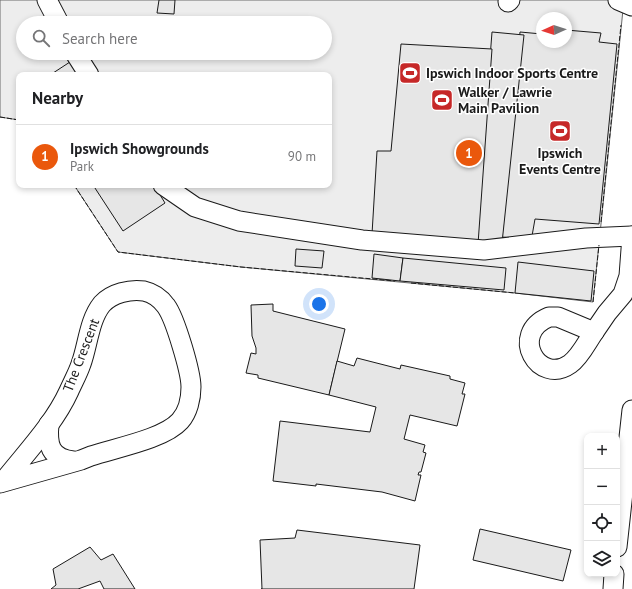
<!DOCTYPE html>
<html lang="en">
<head>
<meta charset="utf-8">
<style>
  body { margin:0; font-family:"PT Sans",sans-serif; background:#f6f6f6; color:#202124 }
  .controls { position:absolute; right:12px; bottom:12px; display:grid; overflow:hidden; border-radius:8px; box-shadow:0 2px 6px #0003 }
  .controls button { width:36px; height:36px; display:grid; place-items:center; padding:0; border:0; border-bottom:1px solid #e0e0e0; background:#fff; color:#202124; font:20px sans-serif }
  .compass { position:absolute; left:536px; top:12px; width:36px; height:36px; border-radius:50%; background:#fff; box-shadow:0 2px 6px #0003; rotate:267deg }
  .you { position:absolute; left:319px; top:304px; width:14px; height:14px; margin:-10px; border:3px solid #fff; border-radius:50%; background:#1a73e8; box-shadow:0 0 0 6px #1a73e833 }
  .badge { display:grid; place-items:center; width:26px; height:26px; border-radius:50%; background:#ea580c; color:#fff; font-size:13px; font-weight:700 }
  .pin { position:absolute; translate:-50% -50%; border:2px solid #fff; box-shadow:0 1px 4px #0006 }
  .list { margin:0; padding:0; list-style:none }
  h2 { display:flex; justify-content:space-between; align-items:center; height:52px; margin:0; padding:0 16px; font-size:17px }
  h2 small { font-size:13px; font-weight:400; color:#757577 }
  .list li { display:grid; grid-template-columns:26px 1fr auto; gap:12px; align-items:center; box-sizing:border-box; height:64px; padding:0 16px; border-top:1px solid #e0e0e0 }
  .list b { display:block; font-size:15px; white-space:nowrap }
  .list p { margin:0; font-size:13px; white-space:nowrap; color:#757577 }
  .list em { font-size:13px; font-style:normal; color:#757577 }
  .icon { flex:none; width:22px; height:22px; fill:none; stroke:currentColor; stroke-width:2; stroke-linecap:round; stroke-linejoin:round }
  .map { position:relative; flex:none; width:632px; height:589px; overflow:hidden }
  .search { position:absolute; background:#fff; box-shadow:0 2px 6px #0003; left:16px; top:16px; width:316px; height:44px; display:flex; align-items:center; gap:10px; box-sizing:border-box; padding:0 14px; border-radius:22px; color:#757577; font-size:15px }
  .panel { position:absolute; background:#fff; box-shadow:0 2px 6px #0003; left:16px; top:72px; width:316px; height:116px; border-radius:8px }
  .map>svg:first-child { display:block }
  .built { fill:#ededed; stroke:#6a6a6a; fill-rule:evenodd }
  .building { fill:#e6e6e6; stroke:#1a1a1a }
  .lines { fill:none; stroke-linecap:round; stroke-linejoin:round }
  .minor-casing { stroke:#1a1a1a; stroke-width:21 }
  .minor { stroke:#fff; stroke-width:19 }
  .fence { stroke:#1a1a1a; stroke-width:1; stroke-dasharray:5 2; stroke-linecap:butt }
  .labels { text-anchor:middle; dominant-baseline:central; stroke-width:3; stroke-linejoin:round; paint-order:stroke }
  .poi-label { font-size:14px; font-weight:bold; fill:#1a1a1a; stroke:#fff; text-anchor:start }
  .street-label { font-size:14px; fill:#1a1a1a; stroke:#fff }
</style>
</head>
<body>
<div class="map">
<svg width="632" height="589" viewBox="0 0 632 589">
  <rect width="100%" height="100%" fill="#fff"/>
  <path class="built" d="M0 0H624L593 302 515 293 241 267 118 252 74 185H329V75H19V120L0 117ZM542 18H566V42H542ZM23 23H325V53H23Z"/>
  <g class="building">
    <polygon points="159,0 175,0 174,14 157,13"/>
    <polygon points="566,30 601,33 599,42 617,44 599,224 535,219 532,236 520,239 502,237 520,32 542,34 542,42 566,42"/>
    <polygon points="492,32 524,35 502,243 476,241"/>
    <polygon points="401,44 492,49 478,244 372,234 377,151 391,151"/>
    <polygon points="73,60 82,75 50,75"/>
    <polygon points="93,185 154,185 165,203 123,231"/>
    <polygon points="296,249 324,251 322,268 295,266"/>
    <polygon points="374,254 403,258 400,281 372,278"/>
    <polygon points="403,258 506,268 504,290 400,281"/>
    <polygon points="518,262 594,271 591,301 515,293"/>
    <polygon points="273,304 273,311 345,329 329,395 258,378 258,375 246,373 251,353 256,354 256,348 252,336 251,305"/>
    <polygon points="357,358 400,369 401,365 450,376 450,379 465,383 462,394 465,394 457,426 410,415 404,439 425,445 423,452 426,453 421,472 419,472 418,475 421,475 415,501 382,492 316,484 316,486 273,481 280,421 370,432 376,407 329,395 337,361 354,366"/>
    <polygon points="480,529 571,550 563,581 473,560"/>
    <polygon points="297,530 420,545 414,589 261,589 262,589 260,540 295,538"/>
    <polygon points="90,547 101,560 113,554 135,589 104,589 100,581 78,589 51,589 56,585 53,569"/>
  </g>
  <g class="lines">
    <g class="minor-casing">
      <g id="minor">
        <polyline points="47,0 59,23"/>
        <polyline points="618,0 632,6"/>
        <polyline points="508,2 510,0"/>
        <polyline points="75,53 89,75"/>
        <polyline points="163,185 195,207 239,221 362,240 484,250 586,238 632,236"/>
        <path d="M549 317H558L594 332C587 342 580 357 570 364 539 386 508 334 549 317Z"/>
        <polyline points="594,332 607,313 623,294 629,276 632,236"/>
        <path d="M49 424C47 445 50 458 73 461"/>
        <path d="M0 483 81 460 91 456C115 448 164 439 180 421 188 412 191 398 191 387 191 372 175 318 166 306 161 299 153 293 144 291 130 289 112 293 102 304 89 320 88 345 81 364 78 373 73 382 69 391 54 424 25 454 3 482"/>
        <polyline points="617,547 632,410"/>
        <polyline points="613,589 614,574"/>
      </g>
    </g>
    <use href="#minor" class="minor"/>
    <g class="fence">
      <polyline points="0,117 19,120"/>
      <polyline points="74,185 118,252 241,267 395,281"/>
      <polyline points="601,222 621,25"/>
      <polyline points="411,283 515,293"/>
      <polyline points="593,302 599,245"/>
    </g>
  </g>
  <defs>
    <g id="stadium-square" transform="scale(1.15)"><rect x="-9" y="-9" width="18" height="18" rx="4" fill="#c62828" stroke="#fff"/><path d="M0-5a6.5 5 0 1 0 0 10a6.5 5 0 1 0 0-10ZM-3.5-1.8h7v3.6h-7Z" fill="#fff"/></g>
  </defs>
  <g fill-rule="evenodd">
    <use href="#stadium-square" x="410" y="73"/>
    <use href="#stadium-square" x="442" y="100"/>
    <use href="#stadium-square" x="560" y="131"/>
  </g>
  <g class="labels">
    <g class="poi-label">
      <text x="426" y="73">Ipswich Indoor Sports Centre</text>
      <text x="458" y="92">Walker / Lawrie<tspan x="458" dy="16">Main Pavilion</tspan></text>
      <text x="560" y="153" text-anchor="middle">Ipswich<tspan x="560" dy="16">Events Centre</tspan></text>
    </g>
    <g class="street-label">
      <text transform="translate(81 355) rotate(-69)">The Crescent</text>
    </g>
  </g>
</svg>
<div class="controls">
<button>+</button>
<button>−</button>
<button><svg class="icon" aria-label="locate" viewBox="0 0 24 24"><circle cx="12" cy="12" r="6"/><path d="M12 2v4M12 18v4M2 12h4M18 12h4"/></svg></button>
<button><svg class="icon" aria-label="layers" viewBox="0 0 24 24"><path d="M12 4l9 5-9 5-9-5zM3 14l9 5 9-5"/></svg></button>
</div>
<svg class="compass" viewBox="-18 -18 36 36"><path d="M0-13l5 13h-10z" fill="#e53935"/><path d="M0 13l5-13h-10z" fill="#757577"/></svg>
<div class="you"></div>
<div class="pin badge" style="left:469px;top:153px">1</div>
<div class="search"><svg class="icon" aria-label="search" viewBox="0 0 24 24"><circle cx="10" cy="10" r="6"/><path d="M15 15l6 6"/></svg>Search here</div>
<section class="panel">
<h2>Nearby<small></small></h2>
<ul class="list">
<li><span class="badge">1</span><div><b>Ipswich Showgrounds</b><p>Park</p></div><em>90 m</em></li>
</ul>
</section>
</div>
</body>
</html>
